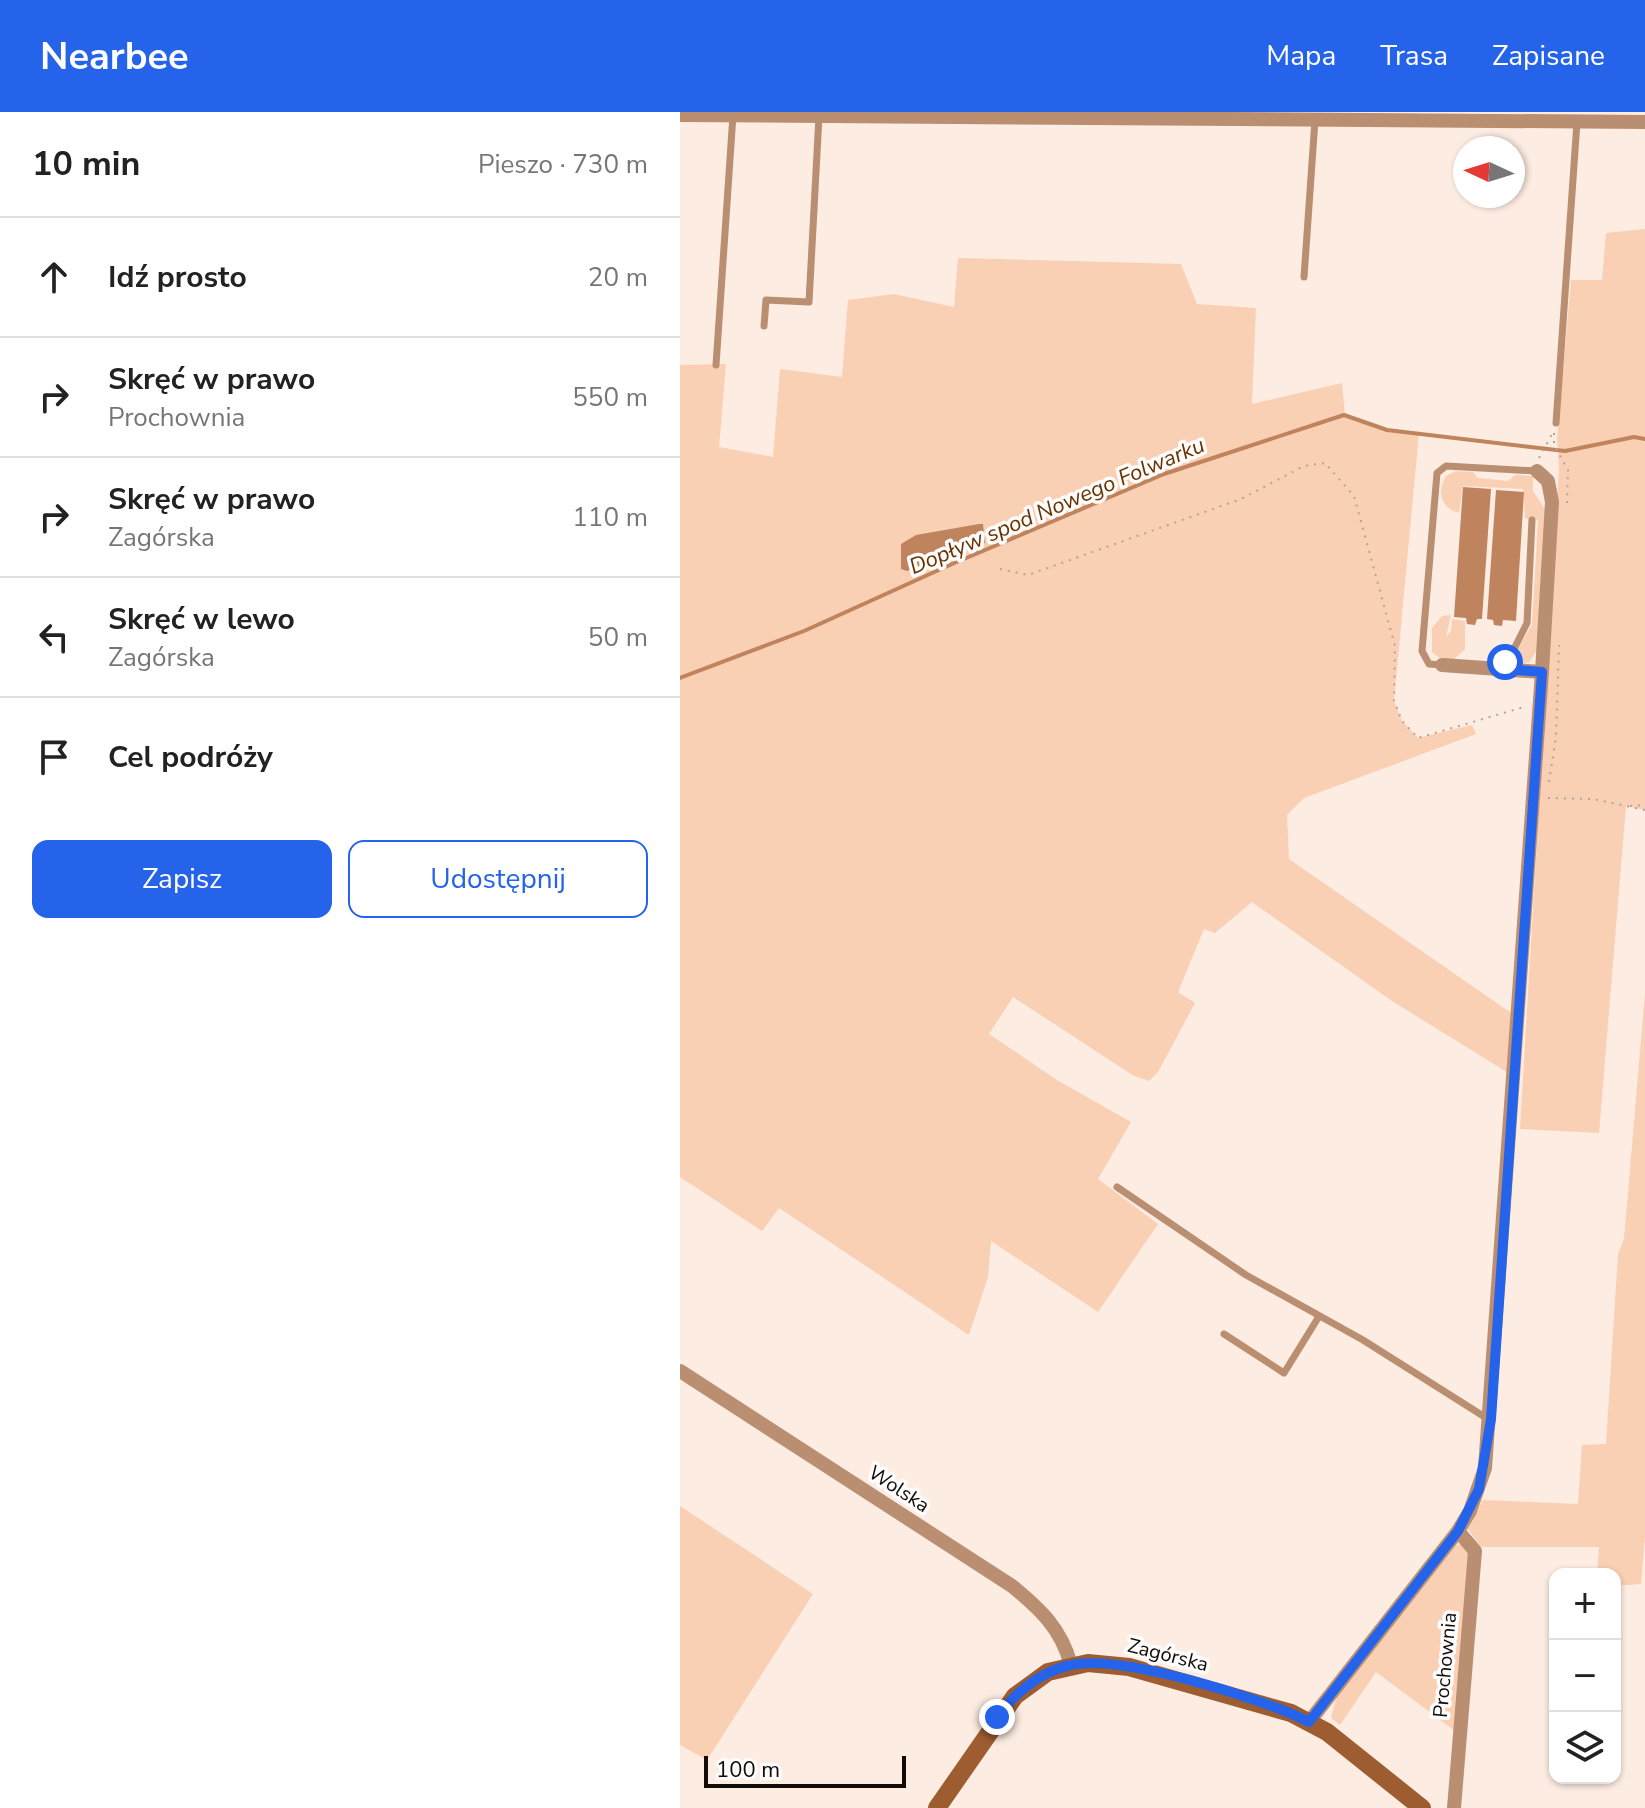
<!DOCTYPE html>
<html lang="pl">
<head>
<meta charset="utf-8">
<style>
  body { margin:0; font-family:"Nunito Sans",sans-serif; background:#f2f2f2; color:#222 }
  .controls { position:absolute; right:24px; bottom:24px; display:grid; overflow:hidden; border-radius:16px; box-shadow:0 2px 6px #0004 }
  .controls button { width:72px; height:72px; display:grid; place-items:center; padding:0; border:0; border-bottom:2px solid #e0e0e0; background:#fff; color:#222; font:40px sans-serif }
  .compass { position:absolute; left:773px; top:24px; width:72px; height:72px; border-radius:50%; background:#fff; box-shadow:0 2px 6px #0004; rotate:274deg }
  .scale { position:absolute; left:24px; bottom:20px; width:202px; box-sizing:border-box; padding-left:8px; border:4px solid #120b07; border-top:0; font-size:22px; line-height:28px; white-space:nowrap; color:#120b07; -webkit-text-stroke:6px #fdfdfd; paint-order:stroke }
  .stop { position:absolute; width:24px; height:24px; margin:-18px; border:6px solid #2563eb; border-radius:50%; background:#fff }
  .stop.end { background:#2563eb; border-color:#fff; box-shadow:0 2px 8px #0008 }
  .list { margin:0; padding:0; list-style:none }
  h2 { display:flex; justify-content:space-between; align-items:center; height:104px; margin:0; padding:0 32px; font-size:34px }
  h2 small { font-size:26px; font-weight:400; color:#767676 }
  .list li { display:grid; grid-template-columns:52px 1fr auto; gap:24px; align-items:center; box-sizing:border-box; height:120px; padding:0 32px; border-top:2px solid #e0e0e0 }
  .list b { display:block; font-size:30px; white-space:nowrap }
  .list p { margin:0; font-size:26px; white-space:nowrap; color:#767676 }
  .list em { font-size:26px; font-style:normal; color:#767676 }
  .actions { display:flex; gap:16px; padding:24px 32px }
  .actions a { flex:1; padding:18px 0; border:2px solid #2563eb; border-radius:16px; text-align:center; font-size:28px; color:#2563eb }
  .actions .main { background:#2563eb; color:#fff }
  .icon { flex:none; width:44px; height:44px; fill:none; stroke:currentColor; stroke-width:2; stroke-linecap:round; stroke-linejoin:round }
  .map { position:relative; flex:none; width:965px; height:1696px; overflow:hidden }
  header { display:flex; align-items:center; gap:48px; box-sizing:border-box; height:112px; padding:0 40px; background:#2563eb; color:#fff }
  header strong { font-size:38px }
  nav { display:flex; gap:44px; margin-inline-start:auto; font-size:28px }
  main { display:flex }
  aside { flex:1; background:#fff }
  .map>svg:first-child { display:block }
  .green { fill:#fad0b5 }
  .water { fill:#bf845d }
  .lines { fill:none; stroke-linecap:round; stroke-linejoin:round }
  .stream { stroke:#bf845d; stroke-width:4 }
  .path { stroke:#b2a49c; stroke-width:2; stroke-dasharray:2 6; stroke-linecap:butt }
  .lane { stroke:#ba8e71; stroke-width:7 }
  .street { stroke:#ba8e71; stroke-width:14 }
  .secondary { stroke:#9d5d30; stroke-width:18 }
  .route { stroke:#2563eb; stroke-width:10 }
  .labels { text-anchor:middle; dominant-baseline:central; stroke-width:7; stroke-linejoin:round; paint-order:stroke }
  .street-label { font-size:20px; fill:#120b07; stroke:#fdfdfd }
  .water-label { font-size:22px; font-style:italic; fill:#693200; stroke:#fdfdfd }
</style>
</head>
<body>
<header>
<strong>Nearbee</strong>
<nav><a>Mapa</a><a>Trasa</a><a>Zapisane</a></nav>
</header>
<main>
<aside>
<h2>10 min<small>Pieszo · 730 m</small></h2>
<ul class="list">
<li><svg class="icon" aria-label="ahead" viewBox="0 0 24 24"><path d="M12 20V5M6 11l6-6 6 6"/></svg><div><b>Idź prosto</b></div><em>20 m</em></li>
<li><svg class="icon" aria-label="right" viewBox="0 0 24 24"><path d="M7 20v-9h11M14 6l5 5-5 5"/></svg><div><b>Skręć w prawo</b><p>Prochownia</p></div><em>550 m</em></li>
<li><svg class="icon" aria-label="right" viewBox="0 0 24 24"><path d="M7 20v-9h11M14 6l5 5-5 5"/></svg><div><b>Skręć w prawo</b><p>Zagórska</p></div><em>110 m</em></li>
<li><svg class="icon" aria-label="left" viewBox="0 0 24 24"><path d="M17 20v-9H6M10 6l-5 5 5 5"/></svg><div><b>Skręć w lewo</b><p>Zagórska</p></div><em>50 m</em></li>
<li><svg class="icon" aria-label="arrive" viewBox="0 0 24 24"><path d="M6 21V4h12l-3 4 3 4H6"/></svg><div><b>Cel podróży</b></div></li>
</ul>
<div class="actions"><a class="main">Zapisz</a><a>Udostępnij</a></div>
</aside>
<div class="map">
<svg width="965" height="1696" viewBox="0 0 965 1696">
  <rect width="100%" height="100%" fill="#fdece2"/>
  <g class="green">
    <polygon points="965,117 965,698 946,694 919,1021 840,1017 879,356 877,327 891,168 922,168 926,121"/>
    <polygon points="278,146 501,152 517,192 576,196 572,292 662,271 665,303 707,318 739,321 714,589 722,609 738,626 792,613 796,622 624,686 607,703 609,747 834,903 830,962 712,889 572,790 535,821 524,817 498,880 515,891 478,960 469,969 454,964 333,885 309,922 377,968 451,1010 418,1067 478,1112 418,1200 311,1129 308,1165 289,1223 99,1096 82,1119 0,1065 0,253 46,252 39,335 93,345 100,257 162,265 168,188 214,182 274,195"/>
    <path d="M776 359 793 360 798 366 828 369 835 363 853 364V379L865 397 859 535 849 551 831 550 852 512 858 408 845 406 843 377 783 374 779 401C760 396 757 379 766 364Z"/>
    <polygon points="771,503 766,525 771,519 772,507 785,509 785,537 774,547 762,548 752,540 752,516 762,504"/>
    <polygon points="965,881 965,1425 961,1472 935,1474 935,1462 917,1462 919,1435 801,1435 788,1417 803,1388 898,1392 902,1333 926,1332 938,1142 944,1127"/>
    <polygon points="0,1394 133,1482 27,1648 0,1633"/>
    <polygon points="783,1432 789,1436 775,1619 696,1560 660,1613 651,1606 657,1584 776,1433"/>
  </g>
  <g class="water">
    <polygon points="783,375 811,377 802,507 797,507 795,513 787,512 786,506 774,505"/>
    <polygon points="816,378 844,380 836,509 823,508 822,514 814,513 813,508 807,507"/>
    <polygon points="299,412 303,412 305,431 227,459 221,457 221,432 236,423"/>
  </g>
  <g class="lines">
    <polyline class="stream" points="0,566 124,519 272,452 484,362 664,303 707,318 885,339 954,325 965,327"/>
    <g class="path">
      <polyline points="874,321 874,333 888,358 887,391"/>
      <polyline points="859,346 872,322"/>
      <polyline points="320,457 348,463 561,387 624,354 645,351 674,384 715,534 714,589 722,609 738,626 844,595"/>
      <polyline points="869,670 876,625 879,533"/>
      <polyline points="868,686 913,687 965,698"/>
      <polyline points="950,694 965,693"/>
    </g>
    <g class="lane">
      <polyline points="624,165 635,8"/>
      <polyline points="84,214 86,188 129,190 139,4"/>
      <polyline points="36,253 53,3"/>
      <polyline points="876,311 897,10"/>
      <polyline points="762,553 749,552 742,539 757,361 766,354 857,359"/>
      <polyline points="824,557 847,511 852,408"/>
      <polyline points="437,1075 566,1163 683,1228 808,1307"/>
      <polyline points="544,1222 604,1261 638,1206"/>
    </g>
    <g class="street">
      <polyline points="0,3 965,10"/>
      <polyline points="762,553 862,560 872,390 868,369 857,359"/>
      <path d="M0 1259 332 1474C360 1497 381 1516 391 1553"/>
      <polyline points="629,1610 778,1419 790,1399 805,1356 862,560"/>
      <polyline points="774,1696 795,1439 778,1419"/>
    </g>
    <polyline class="secondary" points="257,1696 335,1584 368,1560 408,1551 449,1555 611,1601 647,1620 742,1696"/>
  </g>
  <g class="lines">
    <path class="route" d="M317 1605C336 1580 359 1560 391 1553 441 1542 582 1586 629 1610L778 1419 799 1377 811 1307 862 560 824 557 825 550"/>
  </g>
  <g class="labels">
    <g class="street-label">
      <text transform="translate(219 1377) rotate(33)">Wolska</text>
      <text transform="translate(488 1543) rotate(14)">Zagórska</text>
      <text transform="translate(765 1553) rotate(-85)">Prochownia</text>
    </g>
    <g class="water-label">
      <text transform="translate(377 394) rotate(-23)">Dopływ spod Nowego Folwarku</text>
    </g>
  </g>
</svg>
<div class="controls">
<button>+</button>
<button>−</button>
<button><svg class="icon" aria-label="layers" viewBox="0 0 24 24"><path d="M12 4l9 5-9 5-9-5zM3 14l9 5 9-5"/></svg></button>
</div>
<svg class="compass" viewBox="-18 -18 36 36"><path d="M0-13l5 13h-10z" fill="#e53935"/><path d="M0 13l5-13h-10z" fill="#767676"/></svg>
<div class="scale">100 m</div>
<div class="stop" style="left:825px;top:550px"></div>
<div class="stop end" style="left:317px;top:1605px"></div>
</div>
</main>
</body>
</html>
